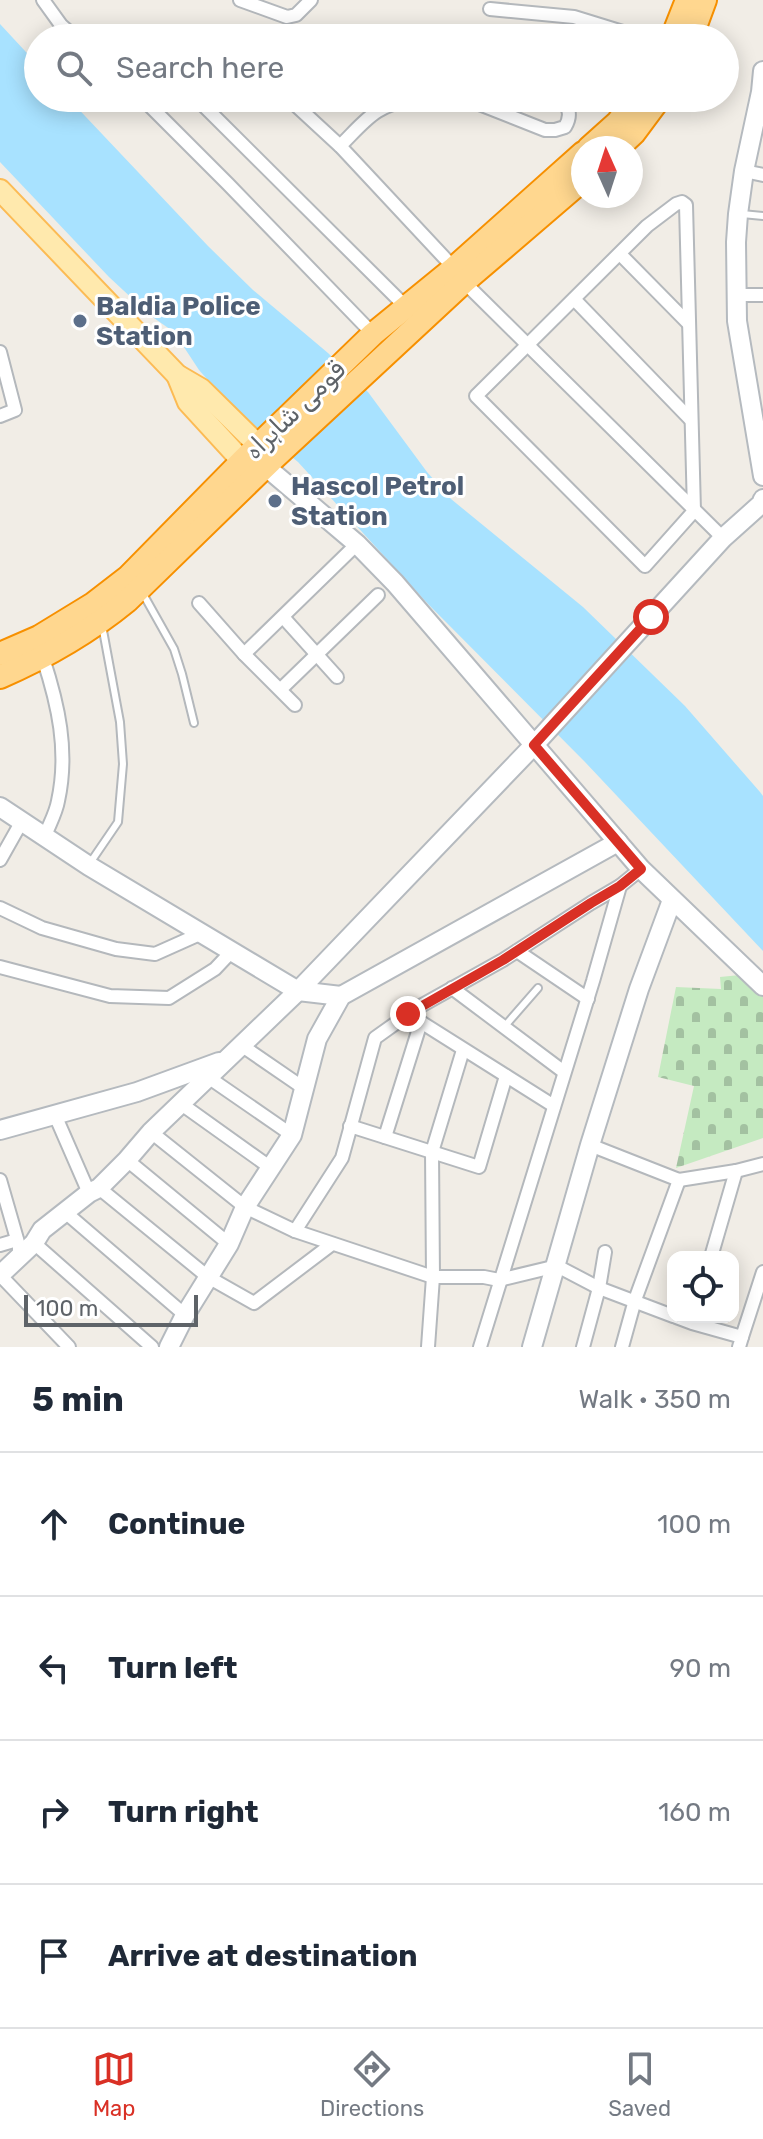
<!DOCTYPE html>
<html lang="en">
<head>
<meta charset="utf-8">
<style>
  body { margin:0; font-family:Rubik,"Noto Naskh Arabic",sans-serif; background:#f6f6f7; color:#1f2937 }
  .controls { position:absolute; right:24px; bottom:24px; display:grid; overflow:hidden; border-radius:16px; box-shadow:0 4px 20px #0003 }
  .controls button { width:72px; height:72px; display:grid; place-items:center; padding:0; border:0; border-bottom:2px solid #e0e1e3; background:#fff; color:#1f2937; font:40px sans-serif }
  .compass { position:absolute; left:571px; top:136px; width:72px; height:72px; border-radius:50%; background:#fff; box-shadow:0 4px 20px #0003; rotate:357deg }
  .scale { position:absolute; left:24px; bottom:20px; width:174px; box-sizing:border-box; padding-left:8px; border:4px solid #5e6368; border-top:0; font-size:22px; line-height:28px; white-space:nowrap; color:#5e6368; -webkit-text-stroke:6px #fff; paint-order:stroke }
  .stop { position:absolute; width:24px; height:24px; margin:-18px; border:6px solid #d93025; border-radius:50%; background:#fff }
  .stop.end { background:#d93025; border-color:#fff; box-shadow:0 2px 8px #0008 }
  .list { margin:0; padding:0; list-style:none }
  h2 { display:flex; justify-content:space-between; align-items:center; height:104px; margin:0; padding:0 32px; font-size:34px }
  h2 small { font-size:26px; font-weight:400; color:#747a83 }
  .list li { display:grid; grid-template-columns:52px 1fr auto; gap:24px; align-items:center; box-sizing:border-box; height:144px; padding:0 32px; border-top:2px solid #e0e1e3 }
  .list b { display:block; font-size:30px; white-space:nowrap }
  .list em { font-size:26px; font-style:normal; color:#747a83 }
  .icon { flex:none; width:44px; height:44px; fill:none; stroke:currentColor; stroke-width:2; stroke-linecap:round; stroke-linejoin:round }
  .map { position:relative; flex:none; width:763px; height:1347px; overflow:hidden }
  .search { position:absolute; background:#fff; box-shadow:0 4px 20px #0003; left:24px; right:24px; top:24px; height:88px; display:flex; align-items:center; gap:20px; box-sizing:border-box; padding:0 28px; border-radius:44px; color:#747a83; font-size:30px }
  .sheet { height:680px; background:#fff }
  nav { display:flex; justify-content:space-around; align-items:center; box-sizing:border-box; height:112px; border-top:2px solid #e0e1e3; background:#fff; font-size:22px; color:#747a83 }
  nav a { display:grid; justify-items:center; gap:4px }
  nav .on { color:#d93025 }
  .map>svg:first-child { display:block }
  .cemetery { fill:url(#cemetery-stones) }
  .water { fill:#a8e2ff }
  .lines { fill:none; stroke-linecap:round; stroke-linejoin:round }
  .lane-casing { stroke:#b4b8bc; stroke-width:10 }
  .street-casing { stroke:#b4b8bc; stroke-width:16 }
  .secondary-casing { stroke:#b5babf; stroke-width:22 }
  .primary-casing { stroke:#fcbb54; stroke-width:24 }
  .highway-casing { stroke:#f79000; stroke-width:26 }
  .lane { stroke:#fff; stroke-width:6 }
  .street { stroke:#fff; stroke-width:12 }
  .secondary { stroke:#fff; stroke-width:18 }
  .primary { stroke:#ffe9ad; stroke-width:20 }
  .highway { stroke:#ffd78f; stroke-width:22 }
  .route { stroke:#d93025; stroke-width:10 }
  .service-dot { fill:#5c6f8a; stroke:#fff; stroke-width:3 }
  .labels { text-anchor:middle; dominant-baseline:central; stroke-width:6; stroke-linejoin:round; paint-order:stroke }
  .service-label { font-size:26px; font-weight:bold; fill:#4e5e75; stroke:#fff; text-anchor:start }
  .street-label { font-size:26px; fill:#5e6368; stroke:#fff }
</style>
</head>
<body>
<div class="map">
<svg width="763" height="1347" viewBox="0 0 763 1347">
  <defs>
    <pattern id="cemetery-stones" width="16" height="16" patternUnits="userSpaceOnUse" patternTransform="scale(2)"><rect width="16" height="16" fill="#c5eac1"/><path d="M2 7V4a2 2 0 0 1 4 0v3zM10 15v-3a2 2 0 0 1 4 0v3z" fill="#a3c1a1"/></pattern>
  </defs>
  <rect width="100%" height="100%" fill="#f1ede6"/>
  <polygon class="cemetery" points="750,974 763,989 763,1138 676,1168 694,1086 658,1077 676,987 721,989 720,977"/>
  <polygon class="water" points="0,24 38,65 38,98 68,98 208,246 253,290 328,353 368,392 427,472 451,499 583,607 685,706 760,792 763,796 763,951 585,762 428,604 298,462 248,421 220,394 199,370 174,332 151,316 109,277 0,162"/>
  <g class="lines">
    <g class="lane-casing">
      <g id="lane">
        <polyline points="742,214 763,216"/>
        <polyline points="142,592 174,649 182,674 194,723"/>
        <polyline points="90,863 118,822 123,764 120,722 102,625"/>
        <polyline points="504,1027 538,988"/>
      </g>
    </g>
    <g class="street-casing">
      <g id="street">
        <polyline points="43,0 61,25 76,38"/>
        <polyline points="240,0 287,17 296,15 311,0"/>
        <polyline points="490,9 574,17 642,38"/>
        <polyline points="142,98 228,184 373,334"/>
        <polyline points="196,98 406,307"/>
        <polyline points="288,98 340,146 454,268"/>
        <path d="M464 98 545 130H555L565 127C572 115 569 108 561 98"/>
        <path d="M340 146C369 117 374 106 416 98"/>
        <polyline points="744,171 763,175"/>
        <polygon points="682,202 686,205 694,511 645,566 476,396 647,226 676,204"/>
        <polyline points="620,254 689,324"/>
        <polyline points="464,282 723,538"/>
        <polyline points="737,295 763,295"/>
        <polyline points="574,299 691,420"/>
        <polyline points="0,352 15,410 0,416"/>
        <polyline points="199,603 244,654 295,705"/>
        <polyline points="283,617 337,677"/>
        <polyline points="244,654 357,544"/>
        <path d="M43 658C58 704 69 751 58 801 56 813 49 825 45 836"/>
        <polyline points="281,689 378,595"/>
        <polyline points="0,860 22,821"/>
        <polyline points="0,908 42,928 116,949 155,954 202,933"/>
        <polyline points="517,951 588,999"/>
        <polyline points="0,967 110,996 169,998 215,969 232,951"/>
        <polyline points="452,988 564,1072"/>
        <polyline points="408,1014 554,1106"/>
        <polyline points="241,1045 305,1089"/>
        <polyline points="208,1077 292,1135"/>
        <polyline points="180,1103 271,1168"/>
        <polyline points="55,1115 89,1193"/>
        <polyline points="350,1126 479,1167 506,1076"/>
        <polyline points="151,1132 245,1207 295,1231 433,1277 484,1277 499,1280 557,1266 599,1288 673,1316"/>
        <polyline points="385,1137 421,1022"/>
        <polyline points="590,1145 679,1180 736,1171 763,1164"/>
        <polyline points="127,1160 229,1244"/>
        <polyline points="0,1180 19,1246 19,1258"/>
        <polyline points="99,1188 208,1277 254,1303 332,1244"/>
        <polyline points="65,1212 185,1315"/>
        <polyline points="295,1231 342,1158 375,1038 417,1008 503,960 591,903 620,886 641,869"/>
        <polyline points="34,1243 152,1347"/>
        <polyline points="0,1245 17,1240"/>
        <polyline points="711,1257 736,1171"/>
        <polyline points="0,1275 69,1347"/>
        <polyline points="676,1317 692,1323 742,1337 739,1347"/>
        <polyline points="742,1337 763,1272"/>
        <polyline points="428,1347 433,1277 432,1152 463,1050"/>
        <polyline points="480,1347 593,981 620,886"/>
        <polyline points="583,1347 599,1288 605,1252"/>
        <polyline points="622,1347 635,1300 679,1180"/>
      </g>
    </g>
    <g class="secondary-casing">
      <g id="secondary">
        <polyline points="763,71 761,92 744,171 738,214 736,242 737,321 763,476"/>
        <polyline points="265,466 357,544 395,583 641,869 763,986"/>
        <polyline points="0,807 89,866 298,991 341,996"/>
        <polyline points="0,1130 137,1092 219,1062"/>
        <polyline points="0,1275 34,1243 42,1230 89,1193 99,1188 127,1160 151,1132 298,991 534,745 723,538 761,504 763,499"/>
        <polyline points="169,1347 185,1315 229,1244 245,1207 292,1135 317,1039 341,996 618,842"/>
        <polyline points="532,1347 590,1145 639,989 672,900"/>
      </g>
    </g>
    <g class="primary-casing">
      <g id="primary">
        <polyline points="0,190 177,375 201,389 258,445"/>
        <polyline points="177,375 188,402 242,461"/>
      </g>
    </g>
    <g class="highway-casing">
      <g id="highway">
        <polyline points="672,38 687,0"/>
        <polyline points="691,38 705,0"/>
        <polyline points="589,148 618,122 634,98"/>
        <polyline points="618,148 634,133 660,98"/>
        <polyline points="0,654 39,637 93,604 128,577 242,461 373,334 454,268 583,153"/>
        <path d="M0 677C46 657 88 633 127 601L271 461 464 282 583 180"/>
      </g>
    </g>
    <use href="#lane" class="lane"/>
    <use href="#street" class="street"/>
    <use href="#secondary" class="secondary"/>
    <use href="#primary" class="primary"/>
    <use href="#highway" class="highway"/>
  </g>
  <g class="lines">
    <polyline class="route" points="408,1014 503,960 591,903 620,886 641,869 534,745 651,617"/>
  </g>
  <g class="service-dot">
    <circle cx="80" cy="321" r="8"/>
    <circle cx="275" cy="501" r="8"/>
  </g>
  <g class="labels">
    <g class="service-label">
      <text x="96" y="306">Baldia Police<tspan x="96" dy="30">Station</tspan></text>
      <text x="291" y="486">Hascol Petrol<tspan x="291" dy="30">Station</tspan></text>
    </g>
    <g class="street-label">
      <text transform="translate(295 410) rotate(-44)">قومی شاہراہ</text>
    </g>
  </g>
</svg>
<div class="controls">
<button><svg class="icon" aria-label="locate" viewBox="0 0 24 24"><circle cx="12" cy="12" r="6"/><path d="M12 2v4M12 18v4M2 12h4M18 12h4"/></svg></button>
</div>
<svg class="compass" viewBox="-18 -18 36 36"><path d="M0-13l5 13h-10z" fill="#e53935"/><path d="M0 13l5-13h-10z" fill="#747a83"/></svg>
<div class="scale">100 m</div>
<div class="stop" style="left:651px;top:617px"></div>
<div class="stop end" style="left:408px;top:1014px"></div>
<div class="search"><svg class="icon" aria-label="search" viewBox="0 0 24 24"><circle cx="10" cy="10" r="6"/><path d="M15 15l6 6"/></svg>Search here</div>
</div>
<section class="sheet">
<h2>5 min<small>Walk · 350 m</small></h2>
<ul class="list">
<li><svg class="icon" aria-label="ahead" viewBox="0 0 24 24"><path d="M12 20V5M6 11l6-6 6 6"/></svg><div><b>Continue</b></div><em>100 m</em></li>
<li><svg class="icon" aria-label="left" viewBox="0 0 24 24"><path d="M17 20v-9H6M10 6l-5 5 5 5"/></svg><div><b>Turn left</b></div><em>90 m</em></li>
<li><svg class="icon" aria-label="right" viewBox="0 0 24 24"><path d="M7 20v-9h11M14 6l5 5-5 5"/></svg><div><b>Turn right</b></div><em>160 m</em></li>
<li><svg class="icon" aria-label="arrive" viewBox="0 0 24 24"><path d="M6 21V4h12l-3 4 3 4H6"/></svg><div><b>Arrive at destination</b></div></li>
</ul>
</section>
<nav>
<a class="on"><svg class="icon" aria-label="map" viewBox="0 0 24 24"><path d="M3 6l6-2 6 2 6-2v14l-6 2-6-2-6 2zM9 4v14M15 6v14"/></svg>Map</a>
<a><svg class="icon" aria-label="directions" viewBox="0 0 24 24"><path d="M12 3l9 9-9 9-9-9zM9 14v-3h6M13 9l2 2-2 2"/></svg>Directions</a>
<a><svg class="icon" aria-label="saved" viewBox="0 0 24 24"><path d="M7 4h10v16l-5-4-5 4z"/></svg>Saved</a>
</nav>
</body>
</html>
